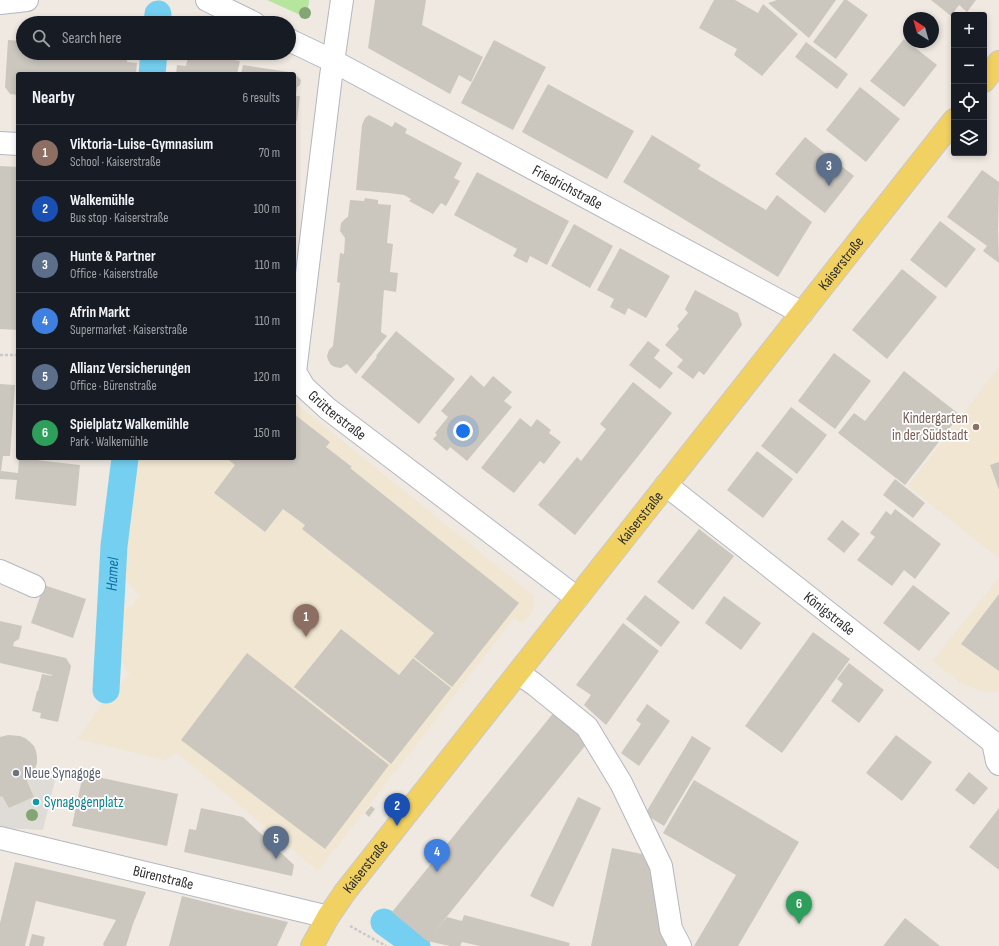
<!DOCTYPE html>
<html lang="en">
<head>
<meta charset="utf-8">
<style>
  body { margin:0; font-family:"Sofia Sans Condensed",sans-serif; background:#20242c; color:#f1f3f6 }
  .controls { position:absolute; right:12px; top:12px; display:grid; overflow:hidden; border-radius:4px; box-shadow:0 2px 6px #0003 }
  .controls button { width:36px; height:36px; display:grid; place-items:center; padding:0; border:0; border-bottom:1px solid #363941; background:#171b24; color:#f1f3f6; font:20px sans-serif }
  .compass { position:absolute; left:903px; top:12px; width:36px; height:36px; border-radius:50%; background:#171b24; box-shadow:0 2px 6px #0003; rotate:323deg }
  .you { position:absolute; left:463px; top:431px; width:14px; height:14px; margin:-10px; border:3px solid #fff; border-radius:50%; background:#1a73e8; box-shadow:0 0 0 6px #1a73e833 }
  .badge { display:grid; place-items:center; width:26px; height:26px; border-radius:50%; background:#4264fb; color:#fff; font-size:13px; font-weight:700 }
  .pin { position:absolute; translate:-50% -33px; filter:drop-shadow(0 1px 2px #0008) }
  .pin::after { content:''; position:absolute; top:21px; width:14px; height:12px; background:inherit; clip-path:polygon(0 0,100% 0,50% 100%) }
  .list { margin:0; padding:0; list-style:none }
  h2 { display:flex; justify-content:space-between; align-items:center; height:52px; margin:0; padding:0 16px; font-size:17px }
  h2 small { font-size:13px; font-weight:400; color:#9ea1a6 }
  .list li { display:grid; grid-template-columns:26px 1fr auto; gap:12px; align-items:center; box-sizing:border-box; height:56px; padding:0 16px; border-top:1px solid #363941 }
  .list b { display:block; font-size:15px; white-space:nowrap }
  .list p { margin:0; font-size:13px; white-space:nowrap; color:#9ea1a6 }
  .list em { font-size:13px; font-style:normal; color:#9ea1a6 }
  .icon { flex:none; width:22px; height:22px; fill:none; stroke:currentColor; stroke-width:2; stroke-linecap:round; stroke-linejoin:round }
  .map { position:relative; flex:none; width:999px; height:946px; overflow:hidden }
  .search { position:absolute; background:#171b24; box-shadow:0 2px 6px #0003; left:16px; top:16px; width:280px; height:44px; display:flex; align-items:center; gap:10px; box-sizing:border-box; padding:0 14px; border-radius:22px; color:#9ea1a6; font-size:15px }
  .panel { position:absolute; background:#171b24; box-shadow:0 2px 6px #0003; left:16px; top:72px; width:280px; height:388px; border-radius:4px }
  .map>svg:first-child { display:block }
  .education { fill:#f0e6d1 }
  .green { fill:#b6e59e }
  .plaza { fill:#dfdcd8 }
  .lines { fill:none; stroke-linecap:round; stroke-linejoin:round }
  .canal { stroke:#75cff0; stroke-width:27 }
  .building { fill:#cbc7bf }
  .minor-casing { stroke:#b4b7c1; stroke-width:24 }
  .major-casing { stroke:#c9c9c9; stroke-width:24 }
  .path { stroke:#c9c9c9; stroke-width:2.5; stroke-dasharray:3 2; stroke-linecap:butt }
  .minor { stroke:#fff; stroke-width:22 }
  .major { stroke:#f2d163; stroke-width:22 }
  .tree { fill:#84a574 }
  .education-dot { fill:#8d6e63; stroke:#fff; stroke-width:1.5 }
  .worship-dot { fill:#6b7280; stroke:#fff; stroke-width:1.5 }
  .culture-dot { fill:#0f9aa8; stroke:#fff; stroke-width:1.5 }
  .labels { text-anchor:middle; dominant-baseline:central; stroke-width:3.5; stroke-linejoin:round; paint-order:stroke }
  .street-label { font-size:15px; fill:#2e2e2e; stroke:#fff }
  .education-label { font-size:15px; fill:#785e54; stroke:#fff; text-anchor:end }
  .worship-label { font-size:15px; fill:#5b616d; stroke:#fff; text-anchor:start }
  .culture-label { font-size:15px; fill:#0d838f; stroke:#fff; text-anchor:start }
  .water-label { font-size:16px; font-style:italic; fill:#0d6fa3; stroke:#fff }
</style>
</head>
<body>
<div class="map">
<svg width="999" height="946" viewBox="0 0 999 946">
  <rect width="100%" height="100%" fill="#efe9e1"/>
  <g class="education">
    <polygon points="999,367 999,558 908,486"/>
    <polygon points="294,402 534,596 533,610 523,624 514,618 318,871 177,753 165,760 78,739 103,702 130,674 112,650 114,613 132,606 139,595 122,575 137,458 294,458"/>
    <polygon points="999,578 999,692 986,692 962,684 933,661"/>
  </g>
  <polygon class="green" points="267,0 309,0 307,18"/>
  <polygon class="plaza" points="35,769 57,772 43,830 0,828 0,797 2,796 9,808 34,797 27,781"/>
  <g class="lines">
    <g class="canal">
      <polyline points="157,23 158,14"/>
      <polyline points="152,74 154,53"/>
      <path id="s1" d="M106 690 114 546 125 458"/>
      <polyline points="384,922 417,946"/>
    </g>
  </g>
  <g class="building">
    <polygon points="375,0 426,0 422,25 483,57 471,82 459,75 450,94 368,48"/>
    <polygon points="714,0 735,0 758,13 763,4 798,34 762,76 734,55 737,49 699,28"/>
    <polygon points="777,0 836,0 809,38 768,3"/>
    <polygon points="844,0 847,0 868,15 836,59 813,42"/>
    <polygon points="931,0 976,0 967,12 959,5 951,16"/>
    <polygon points="904,39 937,65 904,107 870,81"/>
    <polygon points="8,40 23,41 23,53 128,53 127,62 137,63 136,74 18,74 18,95 10,94 5,87"/>
    <polygon points="494,40 546,67 513,130 461,103"/>
    <polygon points="806,42 848,74 837,89 795,57"/>
    <polygon points="189,53 196,53 240,61 237,74 176,74 177,65 186,66"/>
    <polygon points="243,65 289,72 290,74 241,74"/>
    <polygon points="294,75 297,76 301,80 300,85 297,87 296,96 300,96 297,121 294,120"/>
    <polygon points="548,84 634,131 607,179 522,132"/>
    <polygon points="860,87 900,119 866,162 826,130"/>
    <polygon points="369,115 392,127 395,122 407,129 405,133 462,163 454,178 460,181 446,206 441,203 433,214 409,201 411,199 404,195 389,193 356,190 362,125 365,118"/>
    <polygon points="652,135 701,165 698,169 766,210 777,195 812,222 778,277 623,182"/>
    <polygon points="805,137 854,176 825,213 775,174"/>
    <polygon points="0,166 18,167 18,330 0,329"/>
    <polygon points="982,170 999,182 998,230 999,263 983,251 987,246 947,217"/>
    <polygon points="477,172 569,221 547,265 530,256 527,263 513,256 517,249 454,215"/>
    <polygon points="365,198 378,200 378,204 391,205 387,243 393,244 390,272 398,273 396,292 384,290 383,302 381,332 387,336 356,374 347,364 341,368 335,367 331,365 328,360 327,356 329,350 333,346 340,283 337,282 340,253 344,254 345,238 340,231 341,223 346,218 348,217 350,200 364,201"/>
    <polygon points="940,221 976,249 946,288 910,260"/>
    <polygon points="574,224 613,246 590,288 551,266"/>
    <polygon points="620,248 670,276 646,318 628,308 625,315 610,307 614,299 597,290"/>
    <polygon points="902,269 937,297 887,359 852,330"/>
    <polygon points="695,290 738,313 742,325 704,375 699,371 693,379 677,367 683,360 665,345 679,329 677,326 688,313 685,309"/>
    <polygon points="396,331 455,379 419,424 361,377 377,357 376,356"/>
    <polygon points="648,341 660,350 654,358 673,373 660,389 629,365"/>
    <polygon points="834,353 871,381 835,429 798,401"/>
    <polygon points="904,371 960,415 905,485 838,433 854,413 865,421"/>
    <polygon points="471,375 484,387 493,376 512,392 504,401 512,407 467,461 450,447 447,451 433,439 437,435 435,433 448,417 441,411"/>
    <polygon points="633,382 672,413 639,455 575,535 538,505 577,457 581,461 606,429 600,424"/>
    <polygon points="0,384 15,385 10,456 3,456 1,471 18,473 19,458 80,465 76,506 15,499 17,480 0,479"/>
    <polygon points="791,407 827,435 797,474 761,446"/>
    <polygon points="294,414 330,442 326,447 352,467 350,468 519,603 452,687 414,657 434,633 302,529 305,525 283,509 265,532 214,493 235,465 226,458 294,458"/>
    <polygon points="520,418 531,427 537,419 551,430 549,433 561,442 544,464 540,461 514,493 481,468"/>
    <polygon points="757,451 793,479 763,518 727,490"/>
    <polygon points="999,462 999,490 990,465"/>
    <polygon points="895,479 925,503 913,518 883,495"/>
    <polygon points="895,509 941,544 915,579 904,570 892,586 857,560 875,537 870,533 886,511 891,515"/>
    <polygon points="842,520 860,534 844,553 827,539"/>
    <polygon points="699,529 734,556 693,610 657,582"/>
    <polygon points="44,585 86,599 73,638 31,623"/>
    <polygon points="913,585 950,613 919,651 883,623"/>
    <polygon points="999,594 999,671 961,644"/>
    <polygon points="645,595 680,622 661,647 626,619"/>
    <polygon points="724,596 761,623 741,650 705,623"/>
    <polygon points="0,621 22,626 19,639 14,642 13,646 66,658 71,666 58,722 40,718 41,713 32,711 37,691 38,691 42,674 52,676 52,675 0,663"/>
    <polygon points="623,623 659,651 606,725 584,705 591,695 576,685"/>
    <polygon points="341,629 399,675 413,658 451,688 391,764 294,687"/>
    <polygon points="813,632 850,659 782,753 745,726"/>
    <polygon points="247,653 389,765 325,849 181,740"/>
    <polygon points="849,663 884,690 859,723 831,701 843,684 837,679"/>
    <polygon points="647,704 670,721 639,766 621,753 641,724 636,720"/>
    <polygon points="555,711 589,741 432,935 447,917 462,921 464,915 570,943 569,946 480,946 462,942 460,946 450,946 427,941 392,912"/>
    <polygon points="8,735 20,736 25,738 30,742 34,746 36,751 37,757 37,763 35,769 27,781 34,797 9,808 2,796 0,797 0,737"/>
    <polygon points="896,735 932,762 902,801 866,773"/>
    <polygon points="692,736 711,748 664,826 645,814"/>
    <polygon points="969,772 988,788 974,805 955,790"/>
    <polygon points="83,774 178,794 167,846 72,826"/>
    <polygon points="694,780 799,842 738,946 694,946 736,875 663,833"/>
    <polygon points="578,797 601,808 553,907 530,896"/>
    <polygon points="371,806 375,809 369,817 365,813"/>
    <polygon points="201,808 243,817 294,865 292,876 184,852 189,829 196,830"/>
    <polygon points="999,808 999,870 969,847"/>
    <polygon points="612,848 652,856 659,929 667,946 591,946"/>
    <polygon points="15,862 146,892 133,924 126,946 104,946 103,944 116,920 36,901 25,946 0,946 0,923"/>
    <polygon points="182,896 237,910 288,922 277,946 169,946"/>
    <polygon points="905,918 940,946 883,946"/>
    <polygon points="32,934 45,937 43,946 29,946"/>
  </g>
  <g class="lines">
    <g class="minor-casing">
      <g id="minor">
        <polyline points="207,0 254,23"/>
        <path id="s2" d="M342 0 331 76 295 372 304 387 328 409 577 598"/>
        <polyline points="0,3 27,0"/>
        <path id="s3" d="M289 40 333 61 802 313"/>
        <polyline points="0,143 18,144"/>
        <path id="s4" d="M666 485 993 742 997 761 999 764"/>
        <polyline points="0,571 34,586"/>
        <polyline points="518,673 534,684 587,727 621,783 661,866 671,929 680,946"/>
        <path id="s5" d="M0 838 316 914 328 917"/>
      </g>
    </g>
    <g class="major-casing">
      <g id="major">
        <polyline points="984,81 999,62"/>
        <path id="s6" d="M312 946 328 917 345 892 954 120"/>
      </g>
    </g>
    <g class="path">
      <polyline points="0,355 18,355"/>
      <polyline points="350,926 386,946"/>
    </g>
    <use href="#minor" class="minor"/>
    <use href="#major" class="major"/>
  </g>
  <g class="tree">
    <circle cx="305" cy="13" r="6"/>
    <circle cx="32" cy="815" r="6"/>
  </g>
  <circle class="education-dot" cx="976" cy="427" r="4"/>
  <circle class="worship-dot" cx="16" cy="773" r="4"/>
  <circle class="culture-dot" cx="36" cy="802" r="4"/>
  <g class="labels">
    <g class="street-label">
      <text stroke="none"><textPath href="#s3" startOffset="315">Friedrichstraße</textPath></text>
      <text stroke="none"><textPath href="#s6" startOffset="864">Kaiserstraße</textPath></text>
      <text stroke="none"><textPath href="#s2" startOffset="436">Grütterstraße</textPath></text>
      <text stroke="none"><textPath href="#s6" startOffset="540">Kaiserstraße</textPath></text>
      <text stroke="none"><textPath href="#s4" startOffset="208">Königstraße</textPath></text>
      <text stroke="none"><textPath href="#s6" startOffset="96">Kaiserstraße</textPath></text>
      <text stroke="none"><textPath href="#s5" startOffset="168">Bürenstraße</textPath></text>
    </g>
    <g class="education-label">
      <text x="968" y="418">Kindergarten<tspan x="968" dy="17">in der Südstadt</tspan></text>
    </g>
    <g class="worship-label">
      <text x="24" y="773">Neue Synagoge</text>
    </g>
    <g class="culture-label">
      <text x="44" y="802">Synagogenplatz</text>
    </g>
    <g class="water-label">
      <text stroke="none"><textPath href="#s1" startOffset="116">Hamel</textPath></text>
    </g>
  </g>
</svg>
<div class="controls">
<button>+</button>
<button>−</button>
<button><svg class="icon" aria-label="locate" viewBox="0 0 24 24"><circle cx="12" cy="12" r="6"/><path d="M12 2v4M12 18v4M2 12h4M18 12h4"/></svg></button>
<button><svg class="icon" aria-label="layers" viewBox="0 0 24 24"><path d="M12 4l9 5-9 5-9-5zM3 14l9 5 9-5"/></svg></button>
</div>
<svg class="compass" viewBox="-18 -18 36 36"><path d="M0-13l5 13h-10z" fill="#e53935"/><path d="M0 13l5-13h-10z" fill="#9ea1a6"/></svg>
<div class="you"></div>
<div class="pin badge" style="left:306px;top:637px;background:#8d6e63">1</div>
<div class="pin badge" style="left:397px;top:826px;background:#1a4fb4">2</div>
<div class="pin badge" style="left:829px;top:186px;background:#5c6f8a">3</div>
<div class="pin badge" style="left:437px;top:872px;background:#3f7fe0">4</div>
<div class="pin badge" style="left:276px;top:859px;background:#5c6f8a">5</div>
<div class="pin badge" style="left:799px;top:924px;background:#2e9e5b">6</div>
<div class="search"><svg class="icon" aria-label="search" viewBox="0 0 24 24"><circle cx="10" cy="10" r="6"/><path d="M15 15l6 6"/></svg>Search here</div>
<section class="panel">
<h2>Nearby<small>6 results</small></h2>
<ul class="list">
<li><span class="badge" style="background:#8d6e63">1</span><div><b>Viktoria-Luise-Gymnasium</b><p>School · Kaiserstraße</p></div><em>70 m</em></li>
<li><span class="badge" style="background:#1a4fb4">2</span><div><b>Walkemühle</b><p>Bus stop · Kaiserstraße</p></div><em>100 m</em></li>
<li><span class="badge" style="background:#5c6f8a">3</span><div><b>Hunte &amp; Partner</b><p>Office · Kaiserstraße</p></div><em>110 m</em></li>
<li><span class="badge" style="background:#3f7fe0">4</span><div><b>Afrin Markt</b><p>Supermarket · Kaiserstraße</p></div><em>110 m</em></li>
<li><span class="badge" style="background:#5c6f8a">5</span><div><b>Allianz Versicherungen</b><p>Office · Bürenstraße</p></div><em>120 m</em></li>
<li><span class="badge" style="background:#2e9e5b">6</span><div><b>Spielplatz Walkemühle</b><p>Park · Walkemühle</p></div><em>150 m</em></li>
</ul>
</section>
</div>
</body>
</html>
